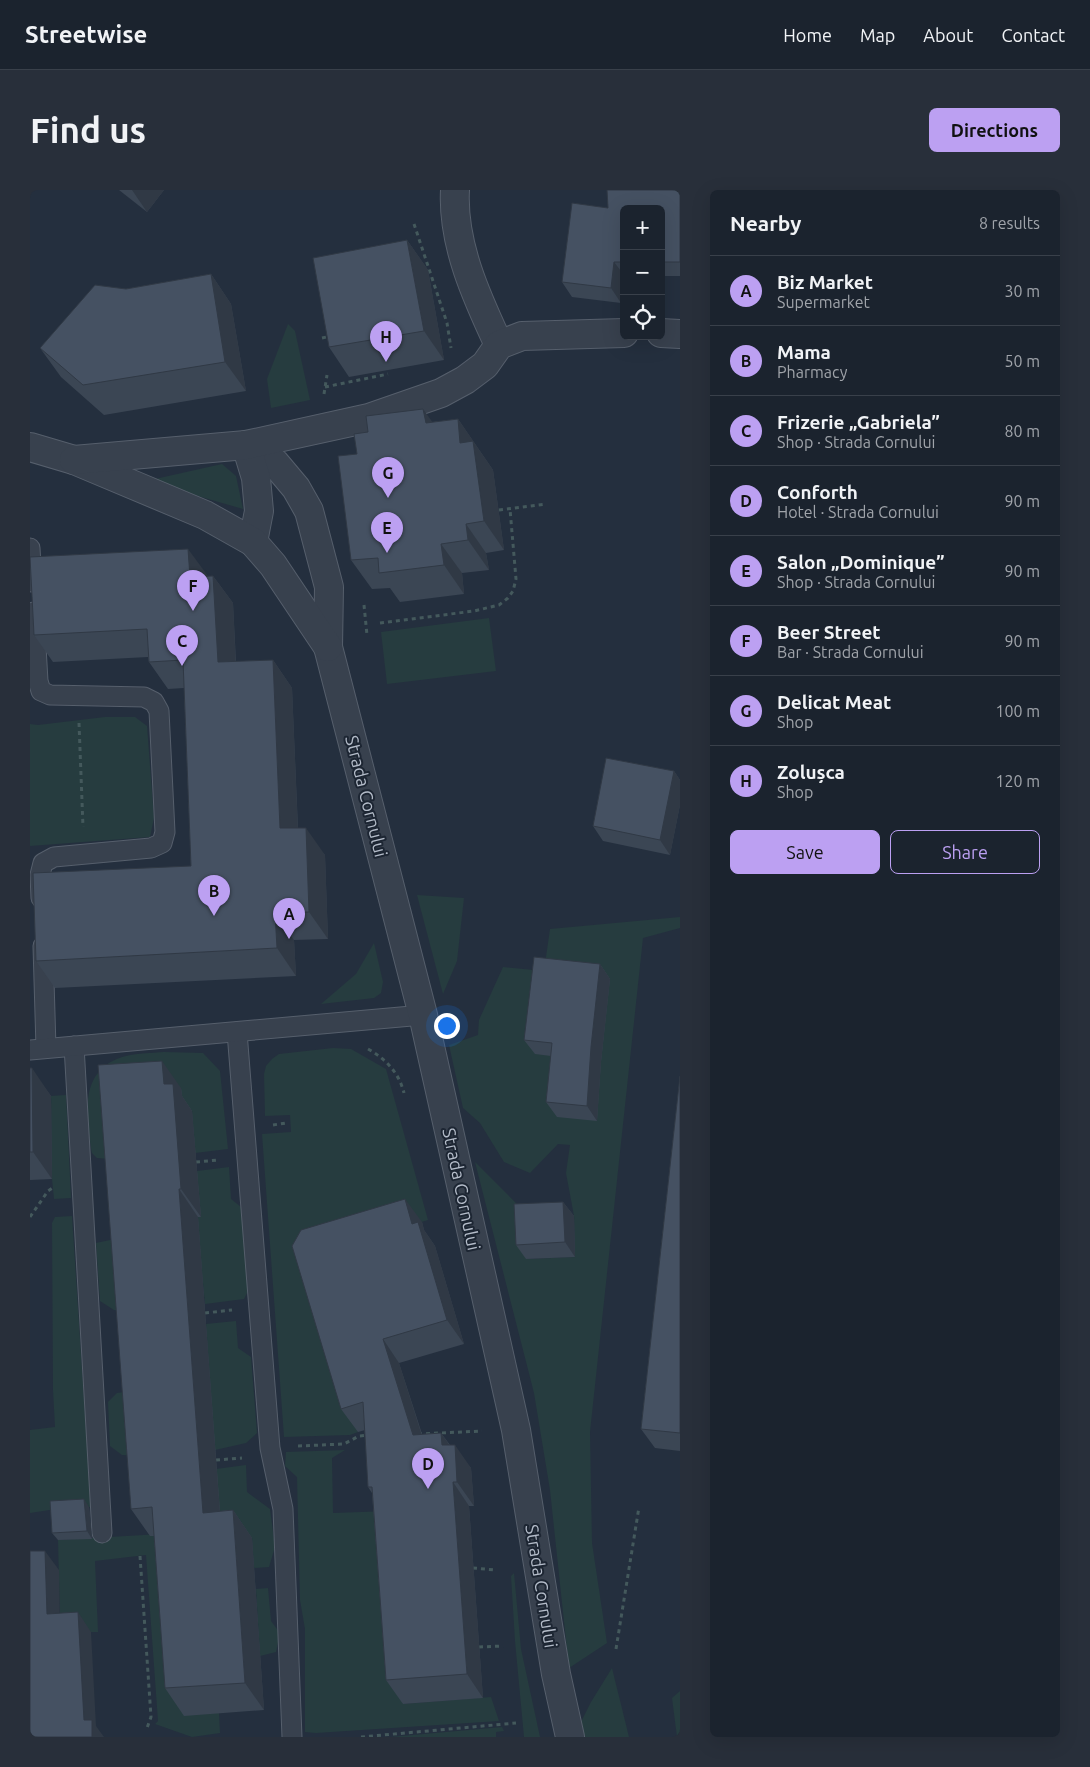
<!DOCTYPE html>
<html lang="en">
<head>
<meta charset="utf-8">
<style>
  body { margin:0; font-family:Ubuntu,sans-serif; background:#282f3a; color:#f1f3f6 }
  .controls { position:absolute; right:15px; top:15px; display:grid; overflow:hidden; border-radius:8px; box-shadow:0 5px 20px #0002 }
  .controls button { width:45px; height:45px; display:grid; place-items:center; padding:0; border:0; border-bottom:1px solid #39404a; background:#1b232e; color:#f1f3f6; font:25px sans-serif }
  .you { position:absolute; left:416px; top:835px; width:18px; height:18px; margin:-12px; border:4px solid #fff; border-radius:50%; background:#1a73e8; box-shadow:0 0 0 8px #1a73e833 }
  .badge { display:grid; place-items:center; width:32px; height:32px; border-radius:50%; background:#bca0f2; color:#111; font-size:16px; font-weight:700 }
  .pin { position:absolute; translate:-50% -41px; filter:drop-shadow(0 1px 2px #0008) }
  .pin::after { content:''; position:absolute; top:26px; width:18px; height:15px; background:inherit; clip-path:polygon(0 0,100% 0,50% 100%) }
  .list { margin:0; padding:0; list-style:none }
  h2 { display:flex; justify-content:space-between; align-items:center; height:65px; margin:0; padding:0 20px; font-size:21px }
  h2 small { font-size:16px; font-weight:400; color:#a0a4aa }
  .list li { display:grid; grid-template-columns:32px 1fr auto; gap:15px; align-items:center; box-sizing:border-box; height:70px; padding:0 20px; border-top:1px solid #39404a }
  .list b { display:block; font-size:19px; white-space:nowrap }
  .list p { margin:0; font-size:16px; white-space:nowrap; color:#a0a4aa }
  .list em { font-size:16px; font-style:normal; color:#a0a4aa }
  .actions { display:flex; gap:10px; padding:15px 20px }
  .actions a { flex:1; padding:11px 0; border:1px solid #bca0f2; border-radius:8px; text-align:center; font-size:18px; color:#bca0f2 }
  .actions .main { background:#bca0f2; color:#111 }
  .icon { flex:none; width:28px; height:28px; fill:none; stroke:currentColor; stroke-width:2; stroke-linecap:round; stroke-linejoin:round }
  .map { position:relative; flex:none; width:650px; height:1547px; overflow:hidden; border-radius:8px }
  header { display:flex; align-items:center; gap:30px; box-sizing:border-box; height:70px; padding:0 25px; background:#1b232e; border-bottom:1px solid #39404a }
  header strong { font-size:24px }
  nav { display:flex; gap:28px; margin-inline-start:auto; font-size:18px }
  .intro { display:flex; align-items:center; justify-content:space-between; box-sizing:border-box; height:120px; padding:0 30px }
  h1 { margin:0; font-size:35px }
  .button { padding:12px 22px; border-radius:8px; background:#bca0f2; color:#111; font-size:18px; font-weight:700 }
  main { display:flex; gap:30px; padding:0 30px }
  aside { flex:1; background:#1b232e; border-radius:8px; box-shadow:0 5px 20px #0002 }
  .map>svg:first-child { display:block }
  .green { fill:#263c3f }
  .lines { fill:none; stroke-linecap:round; stroke-linejoin:round }
  .lane-casing { stroke:#565f6c; stroke-width:21 }
  .street-casing { stroke:#565f6c; stroke-width:30 }
  .path { stroke:#44595c; stroke-width:3; stroke-dasharray:4 4; stroke-linecap:butt }
  .lane { stroke:#38414e; stroke-width:19 }
  .street { stroke:#38414e; stroke-width:28 }
  .wall { fill:#3b4654 }
  .shaded-wall { fill:#303945 }
  .building { fill:#455162; stroke:#303945 }
  .labels { text-anchor:middle; dominant-baseline:central; stroke-width:4; stroke-linejoin:round; paint-order:stroke }
  .street-label { font-size:18px; fill:#b4bcc9; stroke:#1d2633 }
</style>
</head>
<body>
<header>
<strong>Streetwise</strong>
<nav><a>Home</a><a>Map</a><a>About</a><a>Contact</a></nav>
</header>
<div class="intro"><h1>Find us</h1><a class="button">Directions</a></div>
<main>
<div class="map">
<svg width="650" height="1547" viewBox="0 0 650 1547">
  <rect width="100%" height="100%" fill="#242f3e"/>
  <g class="green">
    <polygon points="258,134 265,141 280,210 241,218 237,189"/>
    <polygon points="192,274 206,286 213,319 133,296 125,289"/>
    <polygon points="459,428 466,481 357,494 351,442"/>
    <polygon points="75,527 105,527 117,536 124,628 120,647 0,656 0,534 8,535"/>
    <polygon points="387,705 434,708 427,771 413,804"/>
    <polygon points="650,727 650,738 613,748 560,1242 562,1353 577,1453 539,1478 520,1300 504,1203 445,972 487,1014 496,1069 545,1067 544,1026 536,983 540,955 528,954 500,983 474,972 450,933 433,918 419,855 448,845 449,830 473,777 514,781 520,739"/>
    <polygon points="344,753 353,792 351,803 344,808 291,814 326,784"/>
    <polygon points="303,858 321,859 356,879 398,1030 287,1064 328,1242 320,1245 254,1247 232,944 261,942 260,925 235,926 234,884 236,876 242,869 249,864"/>
    <path d="M134 862 173 863 190 881 198 959 165 963 162 921 92 970 67 968 62 963C57 925 47 879 96 866 108 863 122 863 134 862Z"/>
    <polygon points="36,905 41,1008 24,1009 22,989 21,906"/>
    <polygon points="199,977 201,1009 211,1017 218,1101 214,1109 175,1114 171,1072 161,1027 167,981"/>
    <polygon points="42,1026 61,1317 26,1319 0,1323 0,1240 25,1237 23,1200 22,1033 25,1027"/>
    <polygon points="80,1050 98,1050 104,1122 84,1120 70,1111 66,1053"/>
    <polygon points="206,1131 208,1158 221,1167 227,1243 216,1253 185,1260 176,1134"/>
    <polygon points="109,1200 115,1266 92,1265 80,1256 78,1212 87,1203"/>
    <polygon points="315,1260 302,1268 303,1323 359,1321 373,1514 461,1507 469,1531 286,1543 275,1542 275,1439 270,1410 267,1287 255,1276 256,1262"/>
    <polygon points="216,1275 217,1302 240,1319 245,1357 239,1377 224,1378 222,1348 189,1523 190,1543 162,1547 125,1534 128,1531 116,1365 65,1371 68,1442 61,1442 30,1431 28,1350 182,1341 186,1279"/>
    <polygon points="484,1383 491,1459 510,1547 494,1547 485,1451 481,1386"/>
    <polygon points="238,1398 241,1431 250,1443 246,1462 230,1466 226,1399"/>
    <polygon points="582,1478 599,1547 555,1547 551,1532 561,1512"/>
    <polygon points="650,1501 650,1547 647,1547 642,1508"/>
    <polygon points="472,1537 474,1541 466,1542 466,1547 360,1547"/>
  </g>
  <g class="lines">
    <g class="lane-casing">
      <g id="lane">
        <polyline points="0,358 2,392"/>
        <polyline points="4,422 8,491 11,501 20,505 114,507 124,512 129,521 135,642 132,653 121,658 24,667 13,673 10,685 11,708"/>
        <polyline points="13,756 16,858"/>
        <polyline points="207,842 240,1258 253,1319 262,1547"/>
        <polyline points="44,856 72,1343"/>
        <polyline points="0,860 393,825"/>
      </g>
    </g>
    <g class="street-casing">
      <g id="street">
        <path d="M425 0C422 54 447 108 469 155"/>
        <polyline points="631,143 650,144"/>
        <polyline points="216,255 245,273 266,298 279,321 299,397 298,457 393,825 486,1240 526,1484 540,1547"/>
        <polyline points="216,255 226,288 229,321 223,352"/>
        <polyline points="0,257 44,270 175,325 223,352 243,375 298,457"/>
        <polyline points="44,270 216,255 339,228 411,203 435,190 455,175 469,155 492,146 594,143"/>
      </g>
    </g>
    <g class="path">
      <polyline points="384,34 417,133 421,158"/>
      <polyline points="292,148 301,146"/>
      <polyline points="295,197 358,184"/>
      <polyline points="294,204 297,185"/>
      <polyline points="469,320 516,314"/>
      <polyline points="334,415 337,445"/>
      <polyline points="350,433 444,421 469,415 478,408 483,401 486,389 480,319"/>
      <polyline points="49,533 53,637"/>
      <path d="M338 859C356 869 369 883 374 903"/>
      <polyline points="243,935 256,933"/>
      <polyline points="166,972 188,970"/>
      <polyline points="0,1027 18,1001 24,997"/>
      <polyline points="175,1123 202,1120"/>
      <polyline points="388,1244 452,1241"/>
      <polyline points="268,1256 314,1254 329,1246 339,1245"/>
      <polyline points="186,1270 212,1268"/>
      <polyline points="110,1366 121,1527 117,1538"/>
      <polyline points="443,1378 465,1380"/>
      <polyline points="449,1457 473,1456"/>
      <polyline points="586,1459 609,1317"/>
      <polyline points="331,1547 486,1533"/>
    </g>
    <use href="#lane" class="lane"/>
    <use href="#street" class="street"/>
  </g>
  <g class="wall">
    <polygon points="89,0 134,0 117,22"/>
    <polygon points="650,0 650,86 631,86 631,19 594,19 594,91 591,113 542,107 532,92 578,18"/>
    <polygon points="377,50 398,80 414,170 319,187 299,157"/>
    <polygon points="181,84 201,114 216,201 74,225 31,187 10,158 96,99"/>
    <polygon points="428,229 463,280 474,360 456,363 459,380 432,383 434,404 370,412 360,398 342,399 321,370 327,264 403,232"/>
    <polygon points="178,386 183,386 203,413 206,472 243,470 262,498 268,638 295,665 298,749 264,750 266,786 25,798 6,771 161,676 154,498 138,499 119,472 118,467 23,472 4,445"/>
    <polygon points="644,581 650,590 650,615 640,665 573,651 563,636"/>
    <polygon points="570,774 580,789 571,872 567,931 527,927 516,912 521,866 505,864 494,850"/>
    <polygon points="0,878 21,906 22,989 0,990"/>
    <polygon points="650,886 650,1261 625,1258 611,1239"/>
    <polygon points="151,898 152,906 162,921 171,1027 168,1027 190,1321 203,1320 222,1348 234,1520 154,1526 135,1498 124,1346 120,1346 101,1319"/>
    <polygon points="533,1012 544,1026 545,1067 496,1069 486,1055"/>
    <polygon points="392,1032 394,1040 405,1056 434,1154 369,1173 392,1244 411,1243 420,1255 441,1278 444,1316 439,1316 453,1508 373,1514 356,1490 342,1303 338,1297 335,1240 328,1242 311,1219"/>
    <polygon points="59,1317 62,1349 28,1350 22,1343"/>
  </g>
  <g class="shaded-wall">
    <polygon points="102,0 134,0 117,22"/>
    <polygon points="377,50 398,80 414,170 394,141"/>
    <polygon points="584,72 594,85 591,113 581,98"/>
    <polygon points="181,84 201,114 216,201 195,172"/>
    <polygon points="393,219 414,248 396,233"/>
    <polygon points="428,229 463,280 474,360 454,331 430,253"/>
    <polygon points="436,334 456,363 459,380 438,350"/>
    <polygon points="411,354 432,383 434,404 414,375"/>
    <polygon points="158,359 178,386 160,387"/>
    <polygon points="183,386 203,413 207,500 188,472"/>
    <polygon points="243,470 262,498 269,666 250,638"/>
    <polygon points="644,581 650,590 650,615 640,665 630,650"/>
    <polygon points="276,638 295,665 298,749 279,722"/>
    <polygon points="245,723 264,750 266,786 247,758"/>
    <polygon points="570,774 580,789 571,872 567,931 557,916 561,857"/>
    <polygon points="132,871 151,898 152,906 162,921 171,1027 151,999 134,894"/>
    <polygon points="2,878 21,906 22,989 3,962"/>
    <polygon points="149,999 168,1027 192,1350 173,1323"/>
    <polygon points="375,1009 392,1032 394,1040 405,1056 434,1154 417,1130 382,1034"/>
    <polygon points="533,1012 544,1026 545,1067 535,1052"/>
    <polygon points="353,1149 369,1173 399,1268 383,1245"/>
    <polygon points="411,1243 425,1263 425,1255 441,1278 444,1316 427,1292 412,1255"/>
    <polygon points="423,1292 439,1316 453,1508 437,1484"/>
    <polygon points="54,1309 59,1317 62,1349 57,1341"/>
    <polygon points="203,1320 222,1348 234,1520 215,1493"/>
    <polygon points="15,1361 29,1380 30,1443 17,1424"/>
    <polygon points="48,1422 61,1442 66,1536 74,1547 62,1547 54,1530"/>
  </g>
  <g class="building">
    <polygon points="577,0 650,0 650,72 631,72 631,19 594,19 594,72 584,72 581,98 532,92 542,13 578,18"/>
    <polygon points="377,50 394,141 299,157 283,68"/>
    <polygon points="181,84 195,172 53,195 10,158 65,95 96,99"/>
    <polygon points="393,219 396,233 428,229 430,253 443,251 454,331 436,334 438,350 411,354 414,375 349,383 348,368 321,370 308,266 327,264 324,244 338,242 336,226"/>
    <polygon points="158,359 160,387 183,386 188,472 243,470 250,638 276,638 279,722 245,723 247,758 6,771 3,683 161,676 153,470 119,472 117,439 4,445 0,367"/>
    <polygon points="576,568 644,581 630,650 563,636"/>
    <polygon points="504,767 570,774 561,857 557,916 516,912 522,853 494,850"/>
    <polygon points="132,871 134,894 143,894 151,999 149,999 173,1323 203,1320 215,1493 135,1498 122,1317 101,1319 68,875"/>
    <polygon points="0,878 2,878 3,962 0,962"/>
    <polygon points="650,886 650,1243 611,1239"/>
    <polygon points="375,1009 382,1034 388,1032 417,1130 353,1149 383,1245 411,1243 412,1255 425,1255 427,1292 423,1292 437,1484 356,1490 342,1297 338,1297 333,1212 311,1219 262,1056 271,1040"/>
    <polygon points="533,1012 535,1052 486,1055 484,1014"/>
    <polygon points="54,1309 57,1341 22,1343 20,1311"/>
    <polygon points="0,1361 15,1361 17,1424 48,1422 54,1530 62,1530 62,1547 0,1547"/>
  </g>
  <g class="labels">
    <g class="street-label">
      <text transform="translate(337 606) rotate(76)">Strada Cornului</text>
      <text transform="translate(432 999) rotate(78)">Strada Cornului</text>
      <text transform="translate(512 1396) rotate(81)">Strada Cornului</text>
    </g>
  </g>
</svg>
<div class="controls">
<button>+</button>
<button>−</button>
<button><svg class="icon" aria-label="locate" viewBox="0 0 24 24"><circle cx="12" cy="12" r="6"/><path d="M12 2v4M12 18v4M2 12h4M18 12h4"/></svg></button>
</div>
<div class="you"></div>
<div class="pin badge" style="left:259px;top:749px">A</div>
<div class="pin badge" style="left:184px;top:726px">B</div>
<div class="pin badge" style="left:152px;top:476px">C</div>
<div class="pin badge" style="left:398px;top:1299px">D</div>
<div class="pin badge" style="left:357px;top:363px">E</div>
<div class="pin badge" style="left:163px;top:421px">F</div>
<div class="pin badge" style="left:358px;top:308px">G</div>
<div class="pin badge" style="left:356px;top:172px">H</div>
</div>
<aside>
<h2>Nearby<small>8 results</small></h2>
<ul class="list">
<li><span class="badge">A</span><div><b>Biz Market</b><p>Supermarket</p></div><em>30 m</em></li>
<li><span class="badge">B</span><div><b>Mama</b><p>Pharmacy</p></div><em>50 m</em></li>
<li><span class="badge">C</span><div><b>Frizerie „Gabriela”</b><p>Shop · Strada Cornului</p></div><em>80 m</em></li>
<li><span class="badge">D</span><div><b>Conforth</b><p>Hotel · Strada Cornului</p></div><em>90 m</em></li>
<li><span class="badge">E</span><div><b>Salon „Dominique”</b><p>Shop · Strada Cornului</p></div><em>90 m</em></li>
<li><span class="badge">F</span><div><b>Beer Street</b><p>Bar · Strada Cornului</p></div><em>90 m</em></li>
<li><span class="badge">G</span><div><b>Delicat Meat</b><p>Shop</p></div><em>100 m</em></li>
<li><span class="badge">H</span><div><b>Zolușca</b><p>Shop</p></div><em>120 m</em></li>
</ul>
<div class="actions"><a class="main">Save</a><a>Share</a></div>
</aside>
</main>
</body>
</html>
